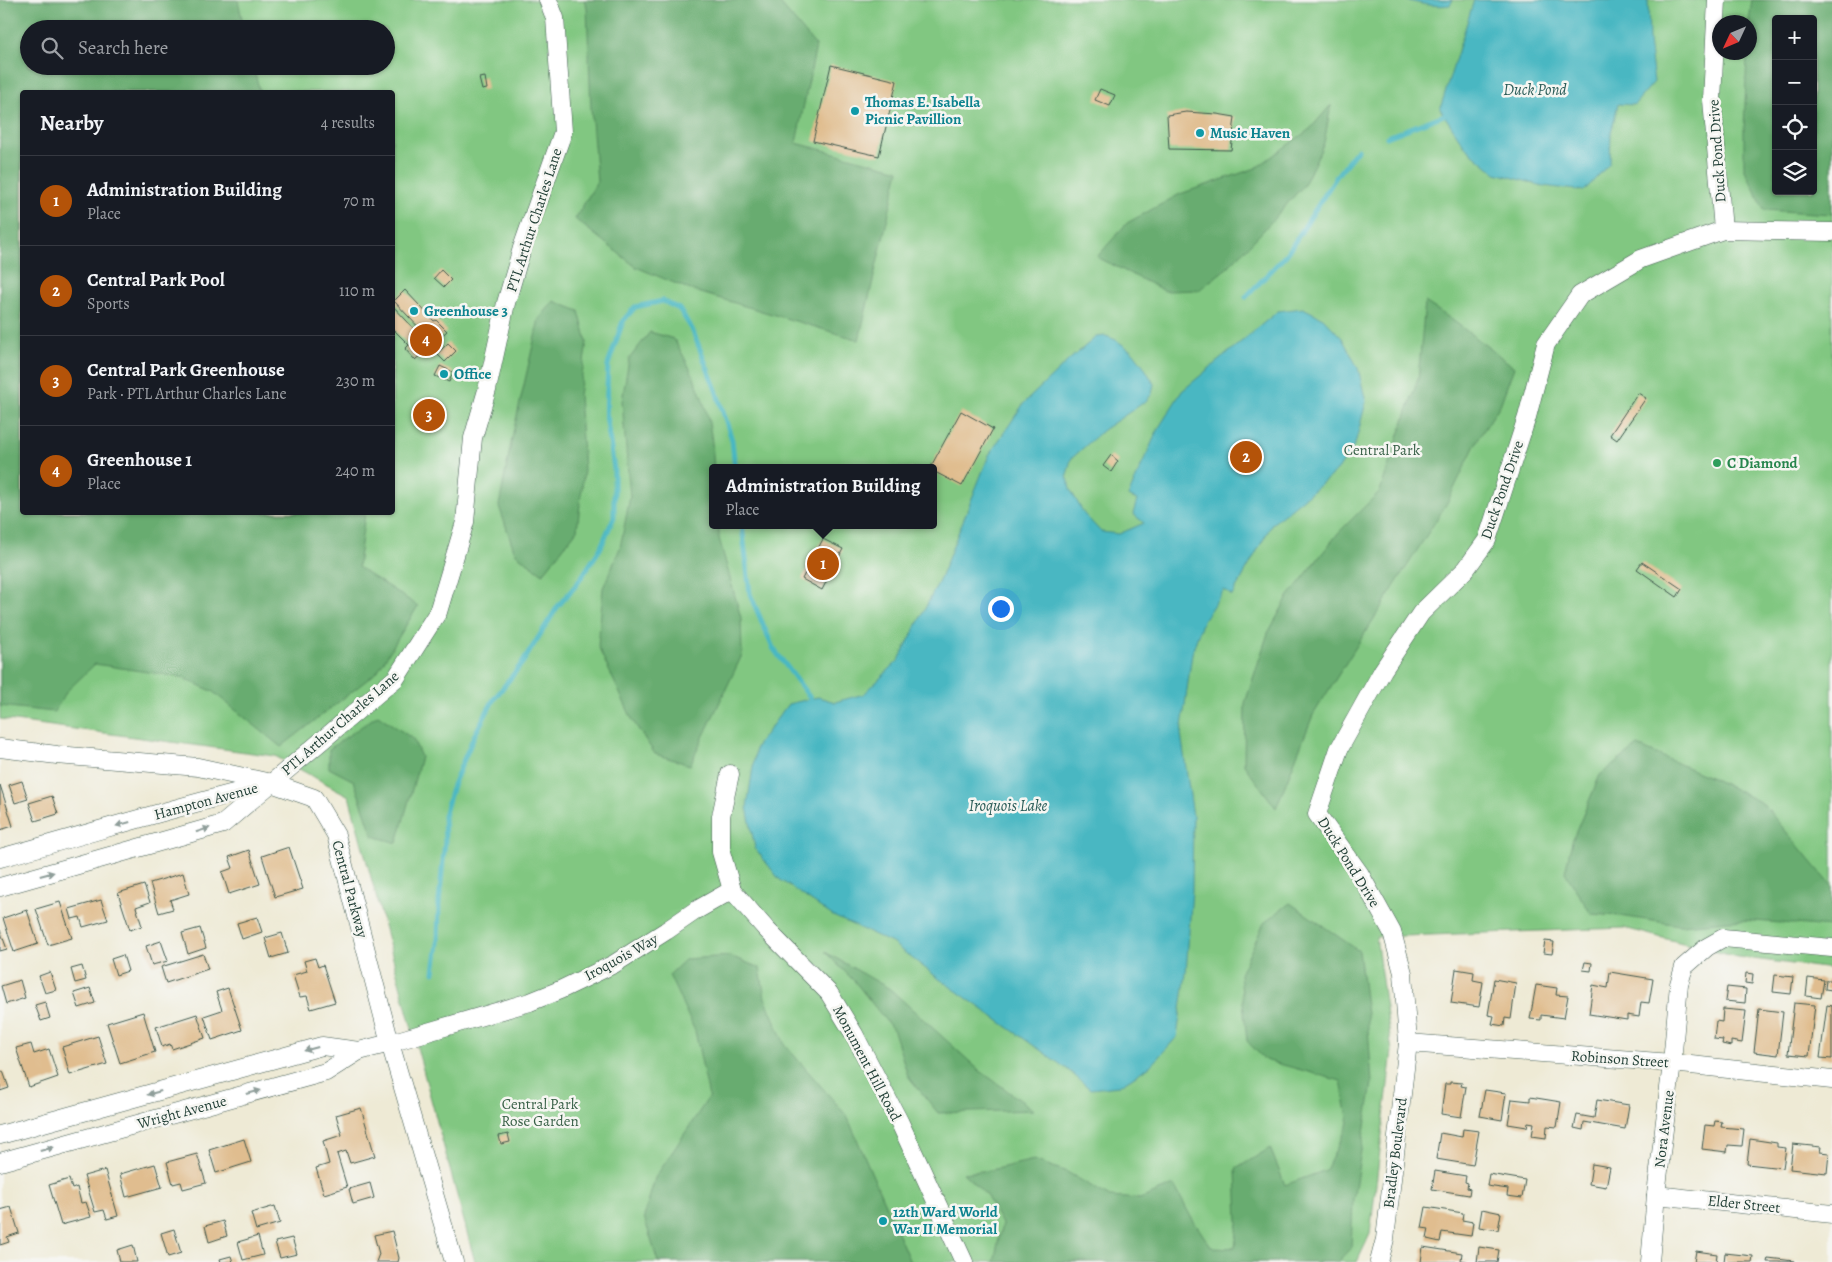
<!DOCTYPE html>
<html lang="en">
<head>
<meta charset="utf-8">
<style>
  body { margin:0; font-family:Alegreya,serif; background:#20242c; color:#f1f3f6 }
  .controls { position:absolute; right:15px; top:15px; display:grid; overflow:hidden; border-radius:5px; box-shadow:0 1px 4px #0004 }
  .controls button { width:45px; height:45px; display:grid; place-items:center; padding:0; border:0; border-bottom:1px solid #363941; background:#171b24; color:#f1f3f6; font:25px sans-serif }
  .compass { position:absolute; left:1712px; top:15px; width:45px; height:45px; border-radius:50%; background:#171b24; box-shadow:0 1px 4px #0004; rotate:226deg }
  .you { position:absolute; left:1000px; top:608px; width:18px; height:18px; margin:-12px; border:4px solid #fff; border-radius:50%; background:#1a73e8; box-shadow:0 0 0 8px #1a73e833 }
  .badge { display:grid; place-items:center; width:32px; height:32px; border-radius:50%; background:#b45309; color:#fff; font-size:16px; font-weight:700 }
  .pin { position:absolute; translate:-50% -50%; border:2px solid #fff; box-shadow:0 1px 5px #0006 }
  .popup { position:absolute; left:709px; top:464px; width:228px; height:65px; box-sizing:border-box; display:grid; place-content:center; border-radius:5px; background:#171b24; filter:drop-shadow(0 1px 4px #0005); font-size:16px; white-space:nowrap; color:#9ea1a6 }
  .popup b { font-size:19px; color:#f1f3f6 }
  .popup::after { content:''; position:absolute; left:50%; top:100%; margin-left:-10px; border:10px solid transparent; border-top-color:#171b24 }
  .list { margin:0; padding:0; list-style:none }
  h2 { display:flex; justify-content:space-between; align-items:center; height:65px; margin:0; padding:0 20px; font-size:21px }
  h2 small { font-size:16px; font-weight:400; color:#9ea1a6 }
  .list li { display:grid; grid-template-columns:32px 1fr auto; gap:15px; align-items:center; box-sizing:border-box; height:90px; padding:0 20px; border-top:1px solid #363941 }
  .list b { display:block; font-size:19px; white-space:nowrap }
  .list p { margin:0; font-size:16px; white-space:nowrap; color:#9ea1a6 }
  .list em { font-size:16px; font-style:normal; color:#9ea1a6 }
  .icon { flex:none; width:28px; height:28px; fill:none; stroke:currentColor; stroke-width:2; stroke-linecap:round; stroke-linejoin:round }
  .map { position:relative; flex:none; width:1832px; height:1262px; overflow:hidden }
  .search { position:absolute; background:#171b24; box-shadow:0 1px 4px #0004; left:20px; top:20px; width:375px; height:55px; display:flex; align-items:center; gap:12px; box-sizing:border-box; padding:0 18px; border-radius:28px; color:#9ea1a6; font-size:19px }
  .panel { position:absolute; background:#171b24; box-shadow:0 1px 4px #0004; left:20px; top:90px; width:375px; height:425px; border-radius:5px }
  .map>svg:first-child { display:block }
  .green { fill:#81c781; stroke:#50825a; fill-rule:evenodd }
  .forest { fill:#68ac6f; stroke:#447452; fill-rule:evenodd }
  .water { fill:#49b7c2; stroke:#347a7b }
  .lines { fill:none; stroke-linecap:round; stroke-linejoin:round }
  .stream { stroke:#49b7c2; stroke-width:5 }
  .building { fill:#e0bd8f }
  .minor-casing { stroke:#3e574c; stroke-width:19 }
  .minor { stroke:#fff; stroke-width:18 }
  .oneway { fill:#8f9e9a }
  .culture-dot { fill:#0f9aa8; stroke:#f6f6f2; stroke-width:2 }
  .leisure-dot { fill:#2e9e5b; stroke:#f6f6f2; stroke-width:2 }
  .labels { text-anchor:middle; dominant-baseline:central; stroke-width:5; stroke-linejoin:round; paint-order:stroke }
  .culture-label { font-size:15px; font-weight:bold; fill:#0d838f; stroke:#f6f6f2; text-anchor:start }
  .street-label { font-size:15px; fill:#1f3d34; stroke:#f6f6f2 }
  .park-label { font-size:15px; fill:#386047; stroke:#f6f6f2 }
  .leisure-label { font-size:15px; font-weight:bold; fill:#27864d; stroke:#f6f6f2; text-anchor:start }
  .water-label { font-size:16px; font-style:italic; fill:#2a5c58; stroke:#f6f6f2 }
</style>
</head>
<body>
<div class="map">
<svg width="1832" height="1262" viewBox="0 0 1832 1262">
  <rect width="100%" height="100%" fill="#f6f6f2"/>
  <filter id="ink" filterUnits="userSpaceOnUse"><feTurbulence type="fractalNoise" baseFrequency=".02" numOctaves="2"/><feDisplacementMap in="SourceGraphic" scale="10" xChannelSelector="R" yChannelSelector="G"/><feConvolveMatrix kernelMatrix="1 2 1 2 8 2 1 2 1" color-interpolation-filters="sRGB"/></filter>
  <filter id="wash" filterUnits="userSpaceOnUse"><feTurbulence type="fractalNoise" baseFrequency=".0096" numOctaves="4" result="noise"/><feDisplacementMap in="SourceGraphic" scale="20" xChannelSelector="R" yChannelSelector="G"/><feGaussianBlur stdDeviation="1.12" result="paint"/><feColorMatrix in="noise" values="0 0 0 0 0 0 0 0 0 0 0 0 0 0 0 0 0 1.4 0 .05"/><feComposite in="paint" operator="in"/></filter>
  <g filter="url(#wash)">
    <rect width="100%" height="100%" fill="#eeead5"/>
    <path class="green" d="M0 0H1832V969L1737 957 1624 928 1376 937 1392 1051 1370 1234 1357 1262H475L349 796 275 756 0 719ZM1776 19H1813V191H1776ZM1720 22H1750V52H1720ZM29 29H386V66H29ZM22 92H392V512H22ZM713 468H933V525H713Z"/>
    <g class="forest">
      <polygon points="0,0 238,0 244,29 29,29 29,66 253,66 260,92 22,92 22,512 365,513 358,567 418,606 377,672 281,747 212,691 180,677 95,664 67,691 54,712 0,706"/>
      <polygon points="584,0 777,0 816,46 796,143 899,170 859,340 691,290 636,267 575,219 597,182 591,108 587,7"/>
      <path d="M1752 0H1832V214L1764 210 1744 168V130L1747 53 1750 52 1749 22ZM1776 19H1813V191H1776Z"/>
      <polygon points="1331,105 1324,143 1304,185 1261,233 1228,267 1199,290 1165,291 1097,257 1127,223 1180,194 1256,168 1310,129"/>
      <polygon points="554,301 579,311 587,342 579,395 584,470 577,530 543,574 515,553 499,506 513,433 539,319"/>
      <polygon points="1425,302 1451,319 1514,367 1500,405 1478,439 1447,503 1313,715 1276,808 1244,765 1245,703 1268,633 1288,597 1339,532 1380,491 1418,379"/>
      <path d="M650 332 674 339C689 365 703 393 709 423 716 457 713 490 713 525H719V538L741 618 742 655 690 765 655 754 633 721 598 647 603 588 620 548 630 497 622 401 629 359Z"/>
      <polygon points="378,715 413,739 421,757 397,843 373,836 354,781 329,768 329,749"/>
      <polygon points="1638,746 1714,779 1762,803 1832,886 1832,927 1742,920 1680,925 1620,916 1591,914 1565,872 1572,841 1600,775"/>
      <polygon points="1290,903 1359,951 1367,1014 1372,1083 1353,1200 1351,1249 1338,1262 994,1262 1002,1224 986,1195 963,1173 991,1170 1034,1160 1067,1172 1110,1197 1140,1199 1174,1185 1191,1217 1211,1247 1235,1248 1238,1223 1236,1169 1270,1148 1285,1185 1326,1170 1349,1123 1341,1081 1265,1060 1247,1041 1240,974 1264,923"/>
      <polygon points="825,952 890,989 979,1070 1034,1110 938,1113 908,1076 894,1031 856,983"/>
      <polygon points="730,956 760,968 765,998 785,1045 847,1116 910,1262 658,1262 644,1217 655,1178 709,1097 695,1031 669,975 686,959"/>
    </g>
    <g class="water">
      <path d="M1405 0H1453L1450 5C1434 7 1420 4 1405 0Z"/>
      <polygon points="1474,0 1648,0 1649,41 1654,82 1634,105 1618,104 1611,133 1610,163 1584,191 1543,186 1496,173 1466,148 1440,109"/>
      <polygon points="1303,308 1323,318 1342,338 1358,368 1366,402 1355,444 1338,470 1272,524 1232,596 1224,590 1203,620 1192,653 1181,734 1193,816 1192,890 1186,973 1177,1037 1150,1066 1119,1086 1090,1089 1067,1069 938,978 892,943 833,916 779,879 755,848 747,807 756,747 788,704 818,697 835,702 864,694 899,660 940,579 989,455 1024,403 1070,359 1096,337 1106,336 1116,340 1133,352 1143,365 1154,384 1152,394 1146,401 1103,430 1071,459 1067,475 1070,489 1084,514 1101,532 1119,534 1144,523 1133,514 1137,500 1128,496 1158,429 1182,391 1278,311"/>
    </g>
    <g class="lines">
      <g class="stream">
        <polyline points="1387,137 1444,115"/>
        <polyline points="1246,297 1287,254 1338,174 1358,149"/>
        <polyline points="742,525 750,594 773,648 810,698"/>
        <polyline points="434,972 438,943 439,902 445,841 444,816 453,785 474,736 494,699 523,662 558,606 577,584 600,549 614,517 614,469 606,415 608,365 623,321 635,307 663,301 679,309 692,329 716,390 732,440 735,468"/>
      </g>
    </g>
    <g id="blocks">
      <g class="building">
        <polygon points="831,65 897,81 879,156 813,141"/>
        <polygon points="485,77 487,89 482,90 479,78"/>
        <polygon points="1100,89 1115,95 1110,106 1095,100"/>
        <polygon points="1186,112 1217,114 1235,117 1231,150 1169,149 1167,115"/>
        <polygon points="441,270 451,280 444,287 434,278"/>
        <polygon points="405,290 434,321 436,320 447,331 415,360 405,349 409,345 392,328 392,305 420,335 423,332 394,301"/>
        <polygon points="448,343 456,351 445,362 437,354"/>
        <polygon points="440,366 453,372 449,382 435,376"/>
        <polygon points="1638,393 1646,398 1617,440 1610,435"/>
        <polygon points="961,411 993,429 962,486 933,471 933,468 930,468"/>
        <polygon points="1111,455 1118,461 1111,472 1103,466"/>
        <polygon points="823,539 843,549 822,590 802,579"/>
        <polygon points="1642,562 1682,589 1677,597 1637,569"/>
        <polygon points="22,781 28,799 15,803 9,785"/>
        <polygon points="0,785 13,826 0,830"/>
        <polygon points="52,796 58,814 35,821 29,803"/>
        <polygon points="289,847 303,889 275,897 262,856"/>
        <polygon points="249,850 260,884 229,894 222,872 233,868 229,857"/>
        <polygon points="183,873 189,894 170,900 173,909 159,913 150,883"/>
        <polygon points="144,885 150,902 136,907 142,926 130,930 118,893"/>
        <polygon points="101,900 108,920 83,927 80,917 72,919 69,909"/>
        <polygon points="60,902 72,938 48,945 36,909"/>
        <polygon points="27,910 38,944 14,952 3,918"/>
        <polygon points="257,917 262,932 242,939 237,923"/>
        <polygon points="200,928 206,948 188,954 182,933"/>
        <polygon points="0,930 7,949 0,951"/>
        <polygon points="282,933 288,953 271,958 265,938"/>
        <polygon points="161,941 168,961 152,965 146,946"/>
        <polygon points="1545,941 1554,942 1552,954 1543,953"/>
        <polygon points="203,954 208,969 166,983 161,967"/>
        <polygon points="123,955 128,971 116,975 111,959"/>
        <polygon points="315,958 318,967 323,965 335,1002 311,1009 307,996 300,997 293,975 307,971 304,961"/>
        <polygon points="1585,962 1592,963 1591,971 1583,970"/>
        <polygon points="82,966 86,980 75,983 71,969"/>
        <polygon points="1456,969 1474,972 1473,980 1483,982 1479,1007 1451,1003"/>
        <polygon points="50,972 56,990 45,993 39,976"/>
        <polygon points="1610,972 1653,979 1649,1003 1641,1002 1639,1017 1627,1015 1627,1020 1589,1014 1593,985 1608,988"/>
        <polygon points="1746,973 1753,974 1752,984 1745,983"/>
        <polygon points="1775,975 1793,977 1791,994 1773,992"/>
        <polygon points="1808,978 1824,980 1821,998 1806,996"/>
        <polygon points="1494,979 1516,983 1511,1019 1505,1018 1504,1026 1492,1024 1494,1016 1488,1015"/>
        <polygon points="20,980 25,998 6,1004 1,986"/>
        <polygon points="1826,980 1832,980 1832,990 1825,989"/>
        <polygon points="1536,985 1557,988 1556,995 1568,996 1564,1018 1541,1015 1541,1020 1530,1019"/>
        <polygon points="1727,987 1746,989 1745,1003 1725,1001"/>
        <polygon points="90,988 95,1003 79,1008 74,993"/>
        <polygon points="228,988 242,1030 212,1040 204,1016 222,1010 216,992"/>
        <polygon points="45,1002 50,1018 41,1021 35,1005"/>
        <polygon points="1794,1003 1815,1005 1809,1056 1788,1054"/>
        <polygon points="1827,1005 1832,1006 1832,1059 1820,1058"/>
        <polygon points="1723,1009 1746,1011 1742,1043 1731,1041 1731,1046 1722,1044 1723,1040 1714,1039 1716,1021 1722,1022"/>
        <polygon points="1759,1009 1783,1012 1778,1055 1754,1052"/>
        <polygon points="143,1012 155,1052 120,1063 107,1023"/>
        <polygon points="197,1014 205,1038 172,1049 170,1044 162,1047 156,1027"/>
        <polygon points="98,1036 107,1064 70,1075 62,1047"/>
        <polygon points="31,1044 34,1054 49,1049 58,1077 29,1087 16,1048"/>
        <polygon points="3,1071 9,1088 0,1091 0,1072"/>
        <polygon points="1450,1082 1462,1083 1461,1086 1466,1087 1461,1117 1441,1114 1445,1084 1450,1084"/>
        <polygon points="1485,1090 1506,1093 1502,1120 1480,1116"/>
        <polygon points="1530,1097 1561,1102 1557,1127 1547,1126 1546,1138 1532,1136 1534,1123 1528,1122 1527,1127 1508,1124 1512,1099 1530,1101"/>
        <polygon points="1597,1100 1629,1105 1625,1129 1584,1122 1583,1130 1574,1128 1577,1115 1594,1118"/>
        <polygon points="361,1108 375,1156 350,1163 346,1151 337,1154 347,1187 324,1194 316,1168 329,1164 323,1141 342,1135 336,1115"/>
        <polygon points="1715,1121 1722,1122 1721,1127 1744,1129 1742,1146 1728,1145 1727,1152 1702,1149 1705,1125 1714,1126"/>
        <polygon points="1463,1129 1479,1131 1473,1165 1436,1159 1440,1133 1462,1137"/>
        <polygon points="508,1134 510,1142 501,1144 499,1136"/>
        <polygon points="244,1139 251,1162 216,1173 209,1150"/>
        <polygon points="1750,1139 1777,1143 1777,1147 1786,1148 1783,1168 1747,1164"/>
        <polygon points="1793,1144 1821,1147 1820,1152 1829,1153 1827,1173 1790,1169"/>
        <polygon points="197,1154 206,1183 183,1189 181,1182 173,1184 167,1162"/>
        <polygon points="155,1164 162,1187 126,1197 120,1174"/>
        <polygon points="1592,1164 1610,1167 1606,1187 1589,1184"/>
        <polygon points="105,1170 118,1216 107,1219 104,1210 95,1212 84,1176"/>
        <polygon points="1435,1171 1466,1176 1465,1182 1468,1183 1467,1188 1470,1189 1469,1195 1432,1189"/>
        <polygon points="1489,1174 1525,1180 1522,1198 1507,1196 1508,1189 1487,1186"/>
        <polygon points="69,1179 72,1189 77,1187 81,1203 86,1202 91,1217 61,1225 49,1185"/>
        <polygon points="370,1183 374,1198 353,1204 349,1189"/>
        <polygon points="275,1206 280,1223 256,1230 251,1213"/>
        <polygon points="11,1207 19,1233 7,1237 9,1242 0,1245 0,1210"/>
        <polygon points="1426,1207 1463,1213 1462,1220 1473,1222 1471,1236 1442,1232 1440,1242 1427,1239 1429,1229 1422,1228"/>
        <polygon points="1482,1209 1501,1213 1498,1230 1479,1227"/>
        <polygon points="223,1221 227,1236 209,1242 205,1226"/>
        <polygon points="174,1229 181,1253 168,1257 161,1233"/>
        <polygon points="392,1231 399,1258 398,1262 376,1262 379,1254 374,1235"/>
        <polygon points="258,1236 263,1255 243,1260 238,1242"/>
        <polygon points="292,1238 297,1254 280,1258 275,1242"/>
        <polygon points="133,1245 137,1262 120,1262 117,1250"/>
        <polygon points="1423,1247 1462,1253 1461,1260 1470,1262 1421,1262"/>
        <polygon points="1479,1247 1499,1250 1497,1262 1477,1262"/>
        <polygon points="1696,1251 1717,1254 1716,1262 1694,1262"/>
        <polygon points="1725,1253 1753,1256 1752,1262 1724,1262"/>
        <polygon points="231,1256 233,1262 221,1262 220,1259"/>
        <polygon points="1768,1258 1794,1261 1794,1262 1767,1262"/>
      </g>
    </g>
  </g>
  <g filter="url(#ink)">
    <use href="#blocks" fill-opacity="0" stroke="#3e574c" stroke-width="1"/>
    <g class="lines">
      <g class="minor-casing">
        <g id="minor">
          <polyline points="1717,0 1712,100 1723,230"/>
          <polyline points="0,748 57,755 198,767 271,783 314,798 336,835 390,1043 454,1262"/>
          <polyline points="730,774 721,816 721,852 732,890 766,929 829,993 854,1034 900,1123 964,1262"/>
          <path d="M0 858C89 834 177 806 266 785"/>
          <polyline points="0,887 223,824 396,678 438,612 465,522 473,438 487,390 506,303 522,248 563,132 555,18 548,0"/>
          <polyline points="1408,1043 1672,1063 1832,1080"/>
          <polyline points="0,1135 322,1046 359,1051 390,1043 530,1002 560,990 614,964 666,931 695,911 732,890"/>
          <polyline points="0,1162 326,1072 359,1051"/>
          <polyline points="1656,1195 1832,1214"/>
          <polyline points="1379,1262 1385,1239 1408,1043 1403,973 1392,932 1360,874 1317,814 1339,749 1383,670 1421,613 1466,569 1487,540 1527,417 1546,344 1580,295 1641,259 1723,230 1832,232"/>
          <polyline points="1650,1262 1656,1195 1672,1063 1679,984 1684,967 1707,947 1723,938 1832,948"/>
        </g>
      </g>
      <use href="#minor" class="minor"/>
    </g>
    <defs><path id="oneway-solid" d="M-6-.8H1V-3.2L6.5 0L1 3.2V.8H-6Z" transform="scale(1.25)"/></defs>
    <g class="oneway">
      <use href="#oneway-solid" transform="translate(123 824) rotate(164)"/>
      <use href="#oneway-solid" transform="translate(203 830) rotate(-17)"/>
      <use href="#oneway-solid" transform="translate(47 874) rotate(-15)"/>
      <use href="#oneway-solid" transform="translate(311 1049) rotate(165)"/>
      <use href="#oneway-solid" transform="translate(254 1092) rotate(-15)"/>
      <use href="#oneway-solid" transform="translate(154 1093) rotate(165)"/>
      <use href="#oneway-solid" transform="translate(47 1149) rotate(-15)"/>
    </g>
  </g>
  <g class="culture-dot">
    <circle cx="855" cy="111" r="5"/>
    <circle cx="1200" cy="133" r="5"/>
    <circle cx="414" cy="311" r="5"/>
    <circle cx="444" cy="374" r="5"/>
    <circle cx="883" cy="1221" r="5"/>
  </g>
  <circle class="leisure-dot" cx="1717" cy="463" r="5"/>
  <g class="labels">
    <g class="culture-label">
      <text x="865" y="102">Thomas E. Isabella<tspan x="865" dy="17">Picnic Pavillion</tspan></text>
      <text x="1210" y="133">Music Haven</text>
      <text x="424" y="311">Greenhouse 3</text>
      <text x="454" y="374">Office</text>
      <text x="893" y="1212">12th Ward World<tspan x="893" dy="17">War II Memorial</tspan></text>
    </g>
    <g class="street-label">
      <text transform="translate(1717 151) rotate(-94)">Duck Pond Drive</text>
      <text transform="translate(534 220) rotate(-72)">PTL Arthur Charles Lane</text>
      <text transform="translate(1502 490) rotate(-71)">Duck Pond Drive</text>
      <text transform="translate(340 723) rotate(-41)">PTL Arthur Charles Lane</text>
      <text transform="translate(206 801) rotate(-15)">Hampton Avenue</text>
      <text transform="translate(1349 862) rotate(58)">Duck Pond Drive</text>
      <text transform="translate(350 889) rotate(75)">Central Parkway</text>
      <text transform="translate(621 957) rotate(-29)">Iroquois Way</text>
      <text transform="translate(1620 1059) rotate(4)">Robinson Street</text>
      <text transform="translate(867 1063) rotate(62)">Monument Hill Road</text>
      <text transform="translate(182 1112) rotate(-15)">Wright Avenue</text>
      <text transform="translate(1664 1129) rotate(-83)">Nora Avenue</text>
      <text transform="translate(1395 1153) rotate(-83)">Bradley Boulevard</text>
      <text transform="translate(1744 1204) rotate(6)">Elder Street</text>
    </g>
    <g class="park-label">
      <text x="1382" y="450">Central Park</text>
      <text x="540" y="1104">Central Park<tspan x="540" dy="17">Rose Garden</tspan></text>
    </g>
    <g class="leisure-label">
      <text x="1727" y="463">C Diamond</text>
    </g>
    <g class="water-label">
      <text x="1535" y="90">Duck Pond</text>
      <text x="1008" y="806">Iroquois Lake</text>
    </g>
  </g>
</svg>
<div class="controls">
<button>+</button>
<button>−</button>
<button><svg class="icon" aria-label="locate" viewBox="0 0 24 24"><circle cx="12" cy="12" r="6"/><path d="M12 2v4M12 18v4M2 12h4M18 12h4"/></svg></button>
<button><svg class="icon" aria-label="layers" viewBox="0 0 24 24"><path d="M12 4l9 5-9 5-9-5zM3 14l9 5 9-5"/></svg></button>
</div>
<svg class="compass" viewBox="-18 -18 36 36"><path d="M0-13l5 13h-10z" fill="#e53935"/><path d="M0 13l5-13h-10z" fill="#9ea1a6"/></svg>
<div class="you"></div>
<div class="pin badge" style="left:823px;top:564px">1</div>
<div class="popup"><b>Administration Building</b>Place</div>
<div class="pin badge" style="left:1246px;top:457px">2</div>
<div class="pin badge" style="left:429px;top:415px">3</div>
<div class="pin badge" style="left:426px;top:340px">4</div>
<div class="search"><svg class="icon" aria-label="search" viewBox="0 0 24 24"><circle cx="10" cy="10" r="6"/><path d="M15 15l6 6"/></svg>Search here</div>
<section class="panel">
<h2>Nearby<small>4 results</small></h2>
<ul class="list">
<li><span class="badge">1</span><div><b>Administration Building</b><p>Place</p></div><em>70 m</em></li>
<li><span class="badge">2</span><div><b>Central Park Pool</b><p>Sports</p></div><em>110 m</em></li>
<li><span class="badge">3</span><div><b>Central Park Greenhouse</b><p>Park · PTL Arthur Charles Lane</p></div><em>230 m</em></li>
<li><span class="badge">4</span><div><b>Greenhouse 1</b><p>Place</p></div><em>240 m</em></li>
</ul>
</section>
</div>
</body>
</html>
